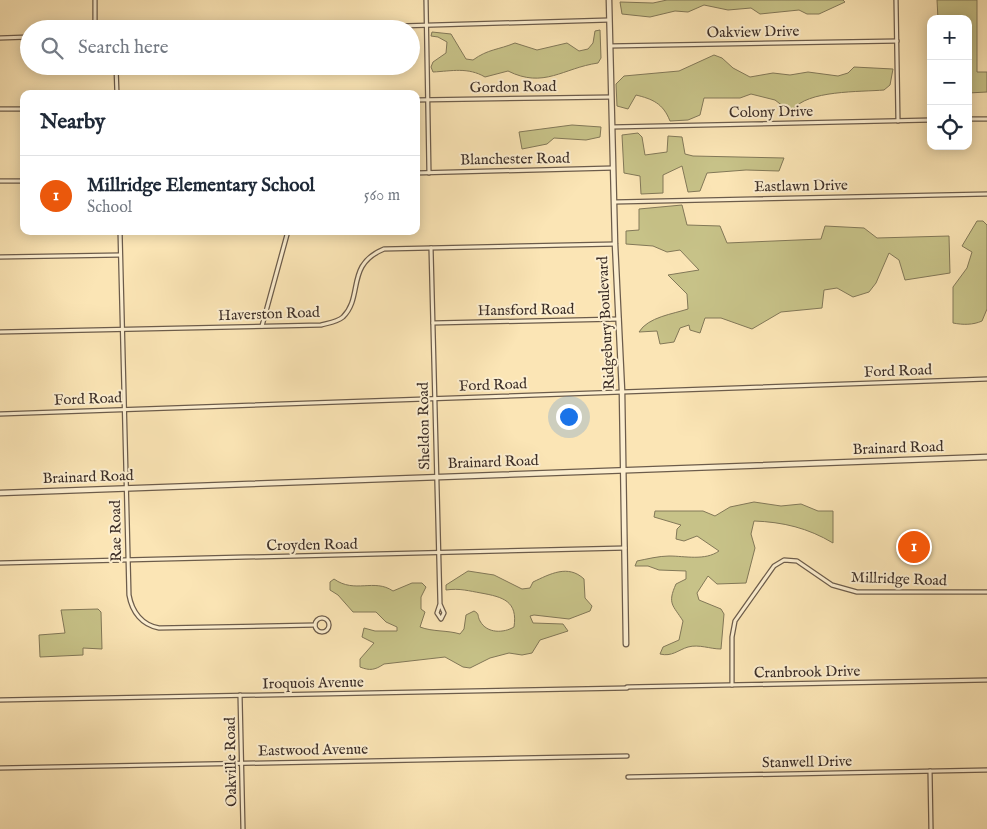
<!DOCTYPE html>
<html lang="en">
<head>
<meta charset="utf-8">
<style>
  body { margin:0; font-family:"IM FELL English",serif; background:#f2f2f3; color:#1f2937 }
  .controls { position:absolute; right:15px; top:15px; display:grid; overflow:hidden; border-radius:10px; box-shadow:0 2px 12px #0003 }
  .controls button { width:45px; height:45px; display:grid; place-items:center; padding:0; border:0; border-bottom:1px solid #e0e1e3; background:#fff; color:#1f2937; font:25px sans-serif }
  .you { position:absolute; left:568px; top:416px; width:18px; height:18px; margin:-12px; border:4px solid #fff; border-radius:50%; background:#1a73e8; box-shadow:0 0 0 8px #1a73e833 }
  .badge { display:grid; place-items:center; width:32px; height:32px; border-radius:50%; background:#ea580c; color:#fff; font-size:16px; font-weight:700 }
  .pin { position:absolute; translate:-50% -50%; border:2px solid #fff; box-shadow:0 1px 5px #0006 }
  .list { margin:0; padding:0; list-style:none }
  h2 { display:flex; justify-content:space-between; align-items:center; height:65px; margin:0; padding:0 20px; font-size:21px }
  h2 small { font-size:16px; font-weight:400; color:#747a83 }
  .list li { display:grid; grid-template-columns:32px 1fr auto; gap:15px; align-items:center; box-sizing:border-box; height:80px; padding:0 20px; border-top:1px solid #e0e1e3 }
  .list b { display:block; font-size:19px; white-space:nowrap }
  .list p { margin:0; font-size:16px; white-space:nowrap; color:#747a83 }
  .list em { font-size:16px; font-style:normal; color:#747a83 }
  .icon { flex:none; width:28px; height:28px; fill:none; stroke:currentColor; stroke-width:2; stroke-linecap:round; stroke-linejoin:round }
  .map { position:relative; flex:none; width:987px; height:829px; overflow:hidden }
  .search { position:absolute; background:#fff; box-shadow:0 2px 12px #0003; left:20px; top:20px; width:400px; height:55px; display:flex; align-items:center; gap:12px; box-sizing:border-box; padding:0 18px; border-radius:28px; color:#747a83; font-size:19px }
  .panel { position:absolute; background:#fff; box-shadow:0 2px 12px #0003; left:20px; top:90px; width:400px; height:145px; border-radius:10px }
  .map>svg:first-child { display:block }
  .green { fill:#c7c288; stroke:#827858 }
  .lines { fill:none; stroke-linecap:round; stroke-linejoin:round }
  .minor-casing { stroke:#6c5c4b; stroke-width:5.5 }
  .tertiary-casing { stroke:#6c5c4b; stroke-width:7 }
  .minor { stroke:#fceecf; stroke-width:3 }
  .tertiary { stroke:#fceecf; stroke-width:4.5 }
  .labels { text-anchor:middle; dominant-baseline:central; stroke-width:4; stroke-linejoin:round; paint-order:stroke }
  .street-label { font-size:15px; fill:#3d2f28; stroke:#fceecf }
</style>
</head>
<body>
<div class="map">
<svg width="987" height="829" viewBox="0 0 987 829">
  <rect width="100%" height="100%" fill="#fbe5b5"/>
  <filter id="stains"><feTurbulence type="fractalNoise" baseFrequency=".004" numOctaves="4"/><feColorMatrix values="0 0 0 0 .2 0 0 0 0 .09 0 0 0 0 .02 0 0 0 .5 -.17"/></filter>
  <radialGradient id="worn" r=".72"><stop offset=".6" stop-color="#630" stop-opacity="0"/><stop offset="1" stop-color="#630" stop-opacity=".3"/></radialGradient>
  <g class="green">
    <polygon points="667,0 843,0 845,2 819,14 807,14 799,10 760,14 751,8 728,10 704,5 688,12 675,11 650,17 622,14 620,2 653,3"/>
    <polygon points="937,0 977,0 977,72 987,72 987,92 968,93 968,19 938,19"/>
    <path d="M600 30 601 58 598 63C563 68 544 89 508 71L485 77C468 67 452 71 433 72L431 67 433 62 446 53 447 42 438 37 431 36 432 32 451 34 466 59 473 60C488 49 498 50 515 43L537 50 567 43 579 51 588 49 593 43 595 31Z"/>
    <path d="M714 55 722 58 733 68 750 77 773 73 790 75 808 72 838 76 848 73 854 67 893 69 890 85 884 90C861 92 806 90 793 110H788L775 100 751 94 740 98H704L700 115 688 120 670 121C663 103 652 99 636 95L628 109 617 106 616 84 624 76 679 71Z"/>
    <polygon points="572,125 601,127 600,137 586,140 554,138 547,144 522,149 519,132"/>
    <polygon points="638,133 642,137 645,155 667,152 668,136 682,137 685,154 693,156 784,158 779,171 746,170 707,173 700,191 688,192 682,166 663,175 663,193 641,194 640,176 624,173 622,135"/>
    <path d="M682 205 687 225 720 226 727 243 821 239 825 226 864 228 877 238 949 236 950 273 905 280 899 260 889 253 876 283 869 292 853 297 837 288 824 290 822 308 781 312 752 329 721 318H705L700 333 690 330 689 325 680 328 674 342 660 344 657 331 639 332C648 317 673 314 688 309L687 294 668 275 699 270 680 250 667 252 653 246 626 244V231L639 230V209Z"/>
    <path d="M977 221H983L987 225V309L982 321C973 325 963 325 953 323V287L967 268 972 252 962 246Z"/>
    <path d="M754 502 781 506 801 504 818 511H833V543C808 528 783 522 754 521L751 534 755 548 746 583 717 584 708 576 697 593 699 600 721 609 724 614 721 649C710 649 699 644 688 647 678 650 672 657 660 654L663 647 679 640 683 621C673 605 667 604 676 584L686 579V571L659 570 648 566H635L637 561C647 559 659 556 669 556 685 556 705 561 719 551L697 536 684 541 676 539 677 529 681 525 654 517 655 511H703L715 516 730 507Z"/>
    <path d="M468 571 494 575 522 589 530 588 533 582C550 574 568 564 584 579L585 598 592 606 590 611 569 619 534 615 530 616 533 623 563 624 568 631 540 640 532 653 522 655 509 653 490 658 470 668 463 667 445 657 384 664C375 670 370 671 360 667V659L374 643 362 637 364 628 375 631H397V627L386 622 376 612H353L338 595 330 590V582L334 579C355 594 374 578 393 591L412 583H422L426 587 421 597V609L425 612 420 627C433 632 447 630 460 634L464 629 466 615 474 611C480 614 477 616 480 621 487 634 504 633 514 627 518 601 503 597 481 593 469 591 460 588 446 590V585Z"/>
    <polygon points="98,609 101,612 102,649 83,648 83,655 40,657 39,635 65,633 61,610"/>
  </g>
  <g class="lines">
    <g class="minor-casing">
      <g id="minor">
        <polyline points="95,0 95,29"/>
        <polyline points="426,0 429,173"/>
        <polyline points="896,0 898,121"/>
        <polyline points="298,29 609,20"/>
        <polyline points="0,38 29,37"/>
        <polyline points="610,46 897,41"/>
        <polyline points="116,66 117,94"/>
        <polyline points="416,100 611,97"/>
        <polyline points="0,109 24,109"/>
        <polyline points="968,119 987,119"/>
        <polyline points="612,127 931,120"/>
        <polyline points="416,173 613,168"/>
        <polyline points="0,181 24,181"/>
        <polyline points="615,202 987,194"/>
        <path d="M120 231 129 595C132 612 142 625 159 628L315 625"/>
        <polyline points="431,248 440,604 437,613 441,619 444,613 440,604"/>
        <polyline points="0,257 120,255"/>
        <polyline points="433,323 619,319"/>
        <polyline points="262,326 288,231"/>
        <path d="M0 332 321 325C328 323 337 322 343 317 364 296 345 265 384 249L615 244"/>
        <polyline points="0,414 987,379"/>
        <polyline points="0,563 625,548"/>
        <circle cx="322" cy="625" r="7"/>
        <polyline points="732,685 732,637 735,621 774,566 784,560 797,561 832,585 857,592 987,592"/>
        <polyline points="627,687 987,680"/>
        <polyline points="240,695 243,829"/>
        <polyline points="0,700 627,688"/>
        <polyline points="0,768 627,756"/>
        <polyline points="930,771 931,829"/>
        <polyline points="628,777 987,770"/>
      </g>
    </g>
    <g class="tertiary-casing">
      <g id="tertiary">
        <polyline points="609,0 615,244 622,391 626,644"/>
        <polyline points="0,493 987,457"/>
      </g>
    </g>
    <use href="#minor" class="minor"/>
    <use href="#tertiary" class="tertiary"/>
  </g>
  <g class="labels">
    <g class="street-label">
      <text transform="translate(753 32) rotate(-1)">Oakview Drive</text>
      <text transform="translate(513 87) rotate(-1)">Gordon Road</text>
      <text transform="translate(771 112) rotate(-1)">Colony Drive</text>
      <text transform="translate(515 159) rotate(-1)">Blanchester Road</text>
      <text transform="translate(801 186) rotate(-1)">Eastlawn Drive</text>
      <text transform="translate(526 310) rotate(-1)">Hansford Road</text>
      <text transform="translate(269 314) rotate(-2)">Haverston Road</text>
      <text transform="translate(606 323) rotate(-93)">Ridgebury Boulevard</text>
      <text transform="translate(898 371) rotate(-2)">Ford Road</text>
      <text transform="translate(493 385) rotate(-2)">Ford Road</text>
      <text transform="translate(88 399) rotate(-2)">Ford Road</text>
      <text transform="translate(424 426) rotate(-91)">Sheldon Road</text>
      <text transform="translate(898 448) rotate(-2)">Brainard Road</text>
      <text transform="translate(493 462) rotate(-2)">Brainard Road</text>
      <text transform="translate(88 477) rotate(-2)">Brainard Road</text>
      <text transform="translate(116 531) rotate(-91)">Rae Road</text>
      <text transform="translate(312 545) rotate(-1)">Croyden Road</text>
      <text transform="translate(899 579) rotate(2)">Millridge Road</text>
      <text transform="translate(807 672) rotate(-1)">Cranbrook Drive</text>
      <text transform="translate(313 683) rotate(-1)">Iroquois Avenue</text>
      <text transform="translate(313 750) rotate(-1)">Eastwood Avenue</text>
      <text transform="translate(231 762) rotate(-91)">Oakville Road</text>
      <text transform="translate(807 762) rotate(-1)">Stanwell Drive</text>
    </g>
  </g>
  <rect width="100%" height="100%" filter="url(#stains)"/>
  <rect width="100%" height="100%" fill="url(#worn)"/>
</svg>
<div class="controls">
<button>+</button>
<button>−</button>
<button><svg class="icon" aria-label="locate" viewBox="0 0 24 24"><circle cx="12" cy="12" r="6"/><path d="M12 2v4M12 18v4M2 12h4M18 12h4"/></svg></button>
</div>
<div class="you"></div>
<div class="pin badge" style="left:914px;top:547px">1</div>
<div class="search"><svg class="icon" aria-label="search" viewBox="0 0 24 24"><circle cx="10" cy="10" r="6"/><path d="M15 15l6 6"/></svg>Search here</div>
<section class="panel">
<h2>Nearby<small></small></h2>
<ul class="list">
<li><span class="badge">1</span><div><b>Millridge Elementary School</b><p>School</p></div><em>560 m</em></li>
</ul>
</section>
</div>
</body>
</html>
